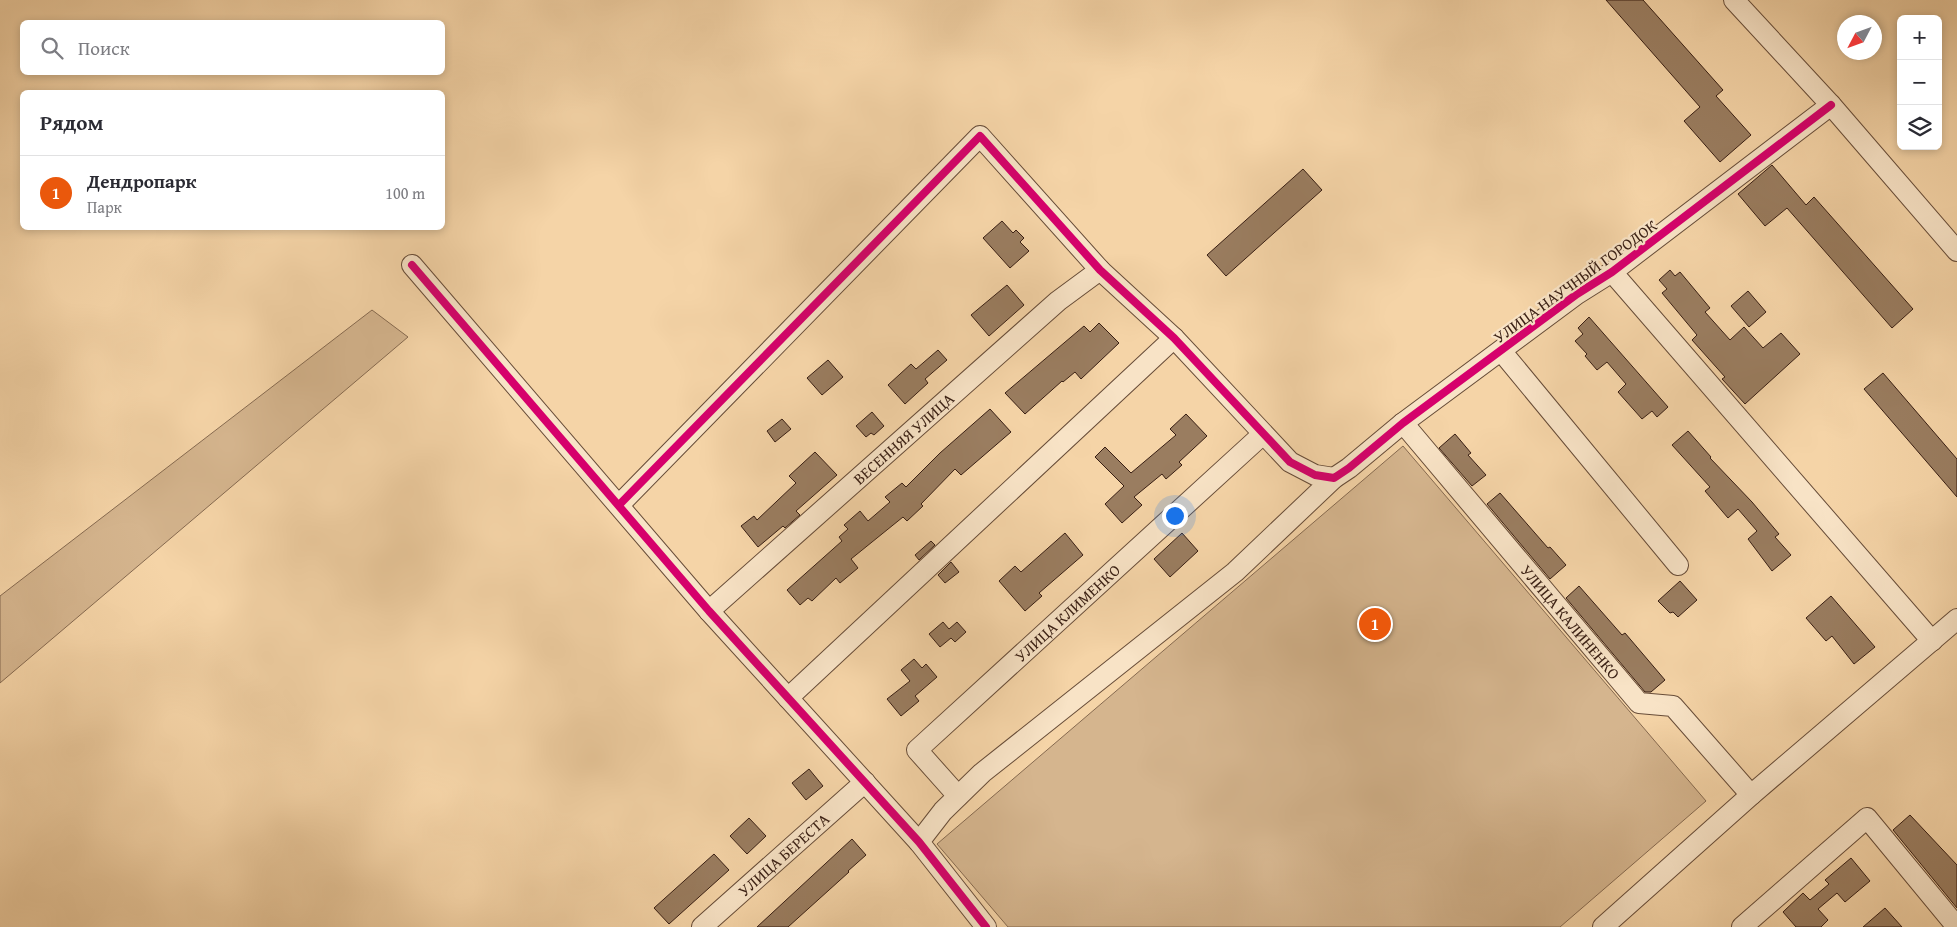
<!DOCTYPE html>
<html lang="ru">
<head>
<meta charset="utf-8">
<style>
  body { margin:0; font-family:"Gentium Book Plus",serif; background:#f7f7f7; color:#2b2b33 }
  .controls { position:absolute; right:15px; top:15px; display:grid; overflow:hidden; border-radius:8px; box-shadow:0 2px 8px #0003 }
  .controls button { width:45px; height:45px; display:grid; place-items:center; padding:0; border:0; border-bottom:1px solid #e1e1e2; background:#fff; color:#2b2b33; font:25px sans-serif }
  .compass { position:absolute; left:1837px; top:15px; width:45px; height:45px; border-radius:50%; background:#fff; box-shadow:0 2px 8px #0003; rotate:229deg }
  .you { position:absolute; left:1174px; top:515px; width:18px; height:18px; margin:-12px; border:4px solid #fff; border-radius:50%; background:#1a73e8; box-shadow:0 0 0 8px #1a73e833 }
  .badge { display:grid; place-items:center; width:32px; height:32px; border-radius:50%; background:#ea580c; color:#fff; font-size:16px; font-weight:700 }
  .pin { position:absolute; translate:-50% -50%; border:2px solid #fff; box-shadow:0 1px 5px #0006 }
  .list { margin:0; padding:0; list-style:none }
  h2 { display:flex; justify-content:space-between; align-items:center; height:65px; margin:0; padding:0 20px; font-size:21px }
  h2 small { font-size:16px; font-weight:400; color:#7c7c81 }
  .list li { display:grid; grid-template-columns:32px 1fr auto; gap:15px; align-items:center; box-sizing:border-box; height:75px; padding:0 20px; border-top:1px solid #e1e1e2 }
  .list b { display:block; font-size:19px; white-space:nowrap }
  .list p { margin:0; font-size:16px; white-space:nowrap; color:#7c7c81 }
  .list em { font-size:16px; font-style:normal; color:#7c7c81 }
  .icon { flex:none; width:28px; height:28px; fill:none; stroke:currentColor; stroke-width:2; stroke-linecap:round; stroke-linejoin:round }
  .map { position:relative; flex:none; width:1957px; height:927px; overflow:hidden }
  .search { position:absolute; background:#fff; box-shadow:0 2px 8px #0003; left:20px; top:20px; width:425px; height:55px; display:flex; align-items:center; gap:12px; box-sizing:border-box; padding:0 18px; border-radius:8px; color:#7c7c81; font-size:19px }
  .panel { position:absolute; background:#fff; box-shadow:0 2px 8px #0003; left:20px; top:90px; width:425px; height:140px; border-radius:8px }
  .map>svg:first-child { display:block }
  .green { fill:#d5b58e; stroke:#866a50 }
  .building { fill:#9a7d60; stroke:#381e13 }
  .lines { fill:none; stroke-linecap:round; stroke-linejoin:round }
  .minor-casing { stroke:#674c38; stroke-width:22 }
  .minor { stroke:#f8e3c6; stroke-width:20 }
  .cycleway-casing { stroke:#f8e3c6; stroke-width:11 }
  .cycleway { stroke:#d6006c; stroke-width:8 }
  .labels { text-anchor:middle; dominant-baseline:central; stroke-width:4.5; stroke-linejoin:round; paint-order:stroke }
  .street-label { font-size:16px; fill:#381e13; stroke:#f8e3c6 }
</style>
</head>
<body>
<div class="map">
<svg width="1957" height="927" viewBox="0 0 1957 927">
  <rect width="100%" height="100%" fill="#f5d4a7"/>
  <filter id="stains"><feTurbulence type="fractalNoise" baseFrequency=".004" numOctaves="4"/><feColorMatrix values="0 0 0 0 .2 0 0 0 0 .09 0 0 0 0 .02 0 0 0 .5 -.17"/></filter>
  <radialGradient id="worn" r=".72"><stop offset=".6" stop-color="#630" stop-opacity="0"/><stop offset="1" stop-color="#630" stop-opacity=".3"/></radialGradient>
  <g class="green">
    <polygon points="372,310 408,337 0,683 0,596"/>
    <polygon points="1403,446 1706,801 1560,927 1008,927 937,844"/>
  </g>
  <g class="building">
    <polygon points="1606,0 1643,0 1723,90 1716,96 1751,135 1720,162 1684,121 1700,107"/>
    <polygon points="1772,165 1806,205 1814,197 1913,309 1892,328 1787,208 1765,226 1738,194"/>
    <polygon points="1303,169 1322,190 1226,276 1207,255"/>
    <polygon points="1002,221 1013,233 1016,230 1024,238 1020,242 1029,251 1010,268 983,238"/>
    <polygon points="1670,270 1675,276 1680,272 1710,308 1705,312 1730,340 1744,327 1763,348 1781,333 1800,354 1745,404 1722,379 1725,377 1692,340 1697,335 1662,293 1667,289 1659,280"/>
    <polygon points="1007,285 1024,305 989,336 971,315"/>
    <polygon points="1748,291 1766,312 1749,327 1731,306"/>
    <polygon points="1589,317 1668,407 1657,417 1652,411 1642,419 1618,392 1626,384 1607,362 1597,370 1585,356 1587,354 1575,341 1583,334 1578,328"/>
    <polygon points="1099,323 1119,343 1081,379 1075,372 1063,382 1062,381 1025,414 1005,393 1084,326 1090,332"/>
    <polygon points="938,350 947,360 925,379 928,383 905,404 888,385 911,364 916,369"/>
    <polygon points="828,360 843,377 822,395 807,378"/>
    <polygon points="1883,373 1957,459 1957,497 1864,389"/>
    <polygon points="990,409 1011,432 961,475 955,469 921,504 923,506 907,521 903,517 851,559 858,568 840,583 836,578 812,601 808,598 800,605 787,590 842,541 839,537 848,529 844,525 860,511 868,521 890,502 885,497 902,483 906,487 940,453"/>
    <polygon points="872,412 884,426 874,435 871,433 866,437 856,426"/>
    <polygon points="1186,414 1207,436 1179,462 1182,465 1166,479 1162,474 1134,497 1142,505 1122,523 1105,504 1124,486 1095,457 1105,447 1131,473 1176,435 1170,429"/>
    <polygon points="782,419 791,429 775,442 767,431"/>
    <polygon points="1688,431 1711,457 1710,458 1752,502 1779,534 1775,537 1791,555 1772,571 1748,539 1757,531 1738,509 1728,518 1705,491 1710,487 1672,445"/>
    <polygon points="1455,434 1471,453 1468,455 1486,475 1472,486 1439,448"/>
    <polygon points="815,452 837,475 796,511 800,515 785,528 783,526 758,547 741,526 754,516 757,520 796,483 789,476"/>
    <polygon points="1500,493 1548,548 1550,547 1566,565 1550,579 1487,504"/>
    <polygon points="1065,533 1083,555 1039,593 1042,596 1025,611 999,581 1015,566 1021,572"/>
    <polygon points="1182,533 1198,551 1170,577 1154,559"/>
    <polygon points="931,541 935,545 919,560 915,555"/>
    <polygon points="951,562 959,572 945,583 938,575"/>
    <polygon points="1680,581 1697,600 1678,617 1673,612 1670,613 1658,601"/>
    <polygon points="1579,586 1622,635 1625,633 1665,680 1651,692 1645,692 1566,598"/>
    <polygon points="1831,596 1875,647 1854,664 1832,636 1826,641 1806,618"/>
    <polygon points="943,622 949,629 957,622 966,632 955,642 951,638 940,647 929,634"/>
    <polygon points="914,659 922,668 926,664 937,677 915,696 919,701 901,716 887,699 910,681 901,670"/>
    <polygon points="809,769 823,786 806,800 792,783"/>
    <polygon points="1910,815 1957,865 1957,908 1893,830"/>
    <polygon points="749,818 766,836 747,854 730,836"/>
    <polygon points="852,839 866,855 848,871 849,872 788,927 757,927"/>
    <polygon points="714,854 729,870 669,924 654,908"/>
    <polygon points="1851,858 1870,881 1845,902 1837,893 1818,909 1828,920 1821,927 1796,927 1783,912 1803,893 1810,900 1829,884 1825,880"/>
    <polygon points="1885,908 1902,927 1863,927"/>
  </g>
  <g class="lines">
    <g class="minor-casing">
      <g id="minor">
        <polyline points="1734,0 1831,105 1957,251"/>
        <polyline points="412,265 709,611 919,842 986,927"/>
        <polyline points="1612,272 1932,641"/>
        <polyline points="1502,352 1678,565"/>
        <path id="s1" d="M1403 423 1639 703 1673 706 1751 795"/>
        <polyline points="619,505 980,136 1100,270 1174,338 1290,462 1315,475 1334,478"/>
        <path id="s2" d="M709 611 1058 301 1100 270"/>
        <polyline points="788,698 1174,338"/>
        <path id="s3" d="M958 796 917 750 1263 434"/>
        <polyline points="919,842 943,811 982,773 1235,572 1334,478 1349,468 1403,423 1577,294 1612,272 1831,105"/>
        <path id="s4" d="M702 927 865 782"/>
        <polyline points="1603,927 1751,795 1957,619"/>
        <polyline points="1742,927 1867,818 1957,927"/>
      </g>
    </g>
    <use href="#minor" class="minor"/>
    <g class="cycleway-casing">
      <g id="cycleway">
        <polyline points="412,265 709,611 919,842 986,927"/>
        <polyline points="619,505 980,136 1100,270 1174,338 1290,462 1315,475 1334,478 1349,468 1403,423 1577,294 1612,272 1831,105"/>
      </g>
    </g>
    <use href="#cycleway" class="cycleway"/>
  </g>
  <g class="labels">
    <g class="street-label">
      <text transform="translate(1575 281) rotate(-36)">УЛИЦА НАУЧНЫЙ ГОРОДОК</text>
      <text stroke="none"><textPath href="#s2" startOffset="260">ВЕСЕННЯЯ УЛИЦА</textPath></text>
      <text stroke="none"><textPath href="#s3" startOffset="265">УЛИЦА КЛИМЕНКО</textPath></text>
      <text stroke="none"><textPath href="#s1" startOffset="260">УЛИЦА КАЛИНЕНКО</textPath></text>
      <text stroke="none"><textPath href="#s4" startOffset="109">УЛИЦА БЕРЕСТА</textPath></text>
    </g>
  </g>
  <rect width="100%" height="100%" filter="url(#stains)"/>
  <rect width="100%" height="100%" fill="url(#worn)"/>
</svg>
<div class="controls">
<button>+</button>
<button>−</button>
<button><svg class="icon" aria-label="layers" viewBox="0 0 24 24"><path d="M12 4l9 5-9 5-9-5zM3 14l9 5 9-5"/></svg></button>
</div>
<svg class="compass" viewBox="-18 -18 36 36"><path d="M0-13l5 13h-10z" fill="#e53935"/><path d="M0 13l5-13h-10z" fill="#7c7c81"/></svg>
<div class="you"></div>
<div class="pin badge" style="left:1375px;top:624px">1</div>
<div class="search"><svg class="icon" aria-label="search" viewBox="0 0 24 24"><circle cx="10" cy="10" r="6"/><path d="M15 15l6 6"/></svg>Поиск</div>
<section class="panel">
<h2>Рядом<small></small></h2>
<ul class="list">
<li><span class="badge">1</span><div><b>Дендропарк</b><p>Парк</p></div><em>100 m</em></li>
</ul>
</section>
</div>
</body>
</html>
